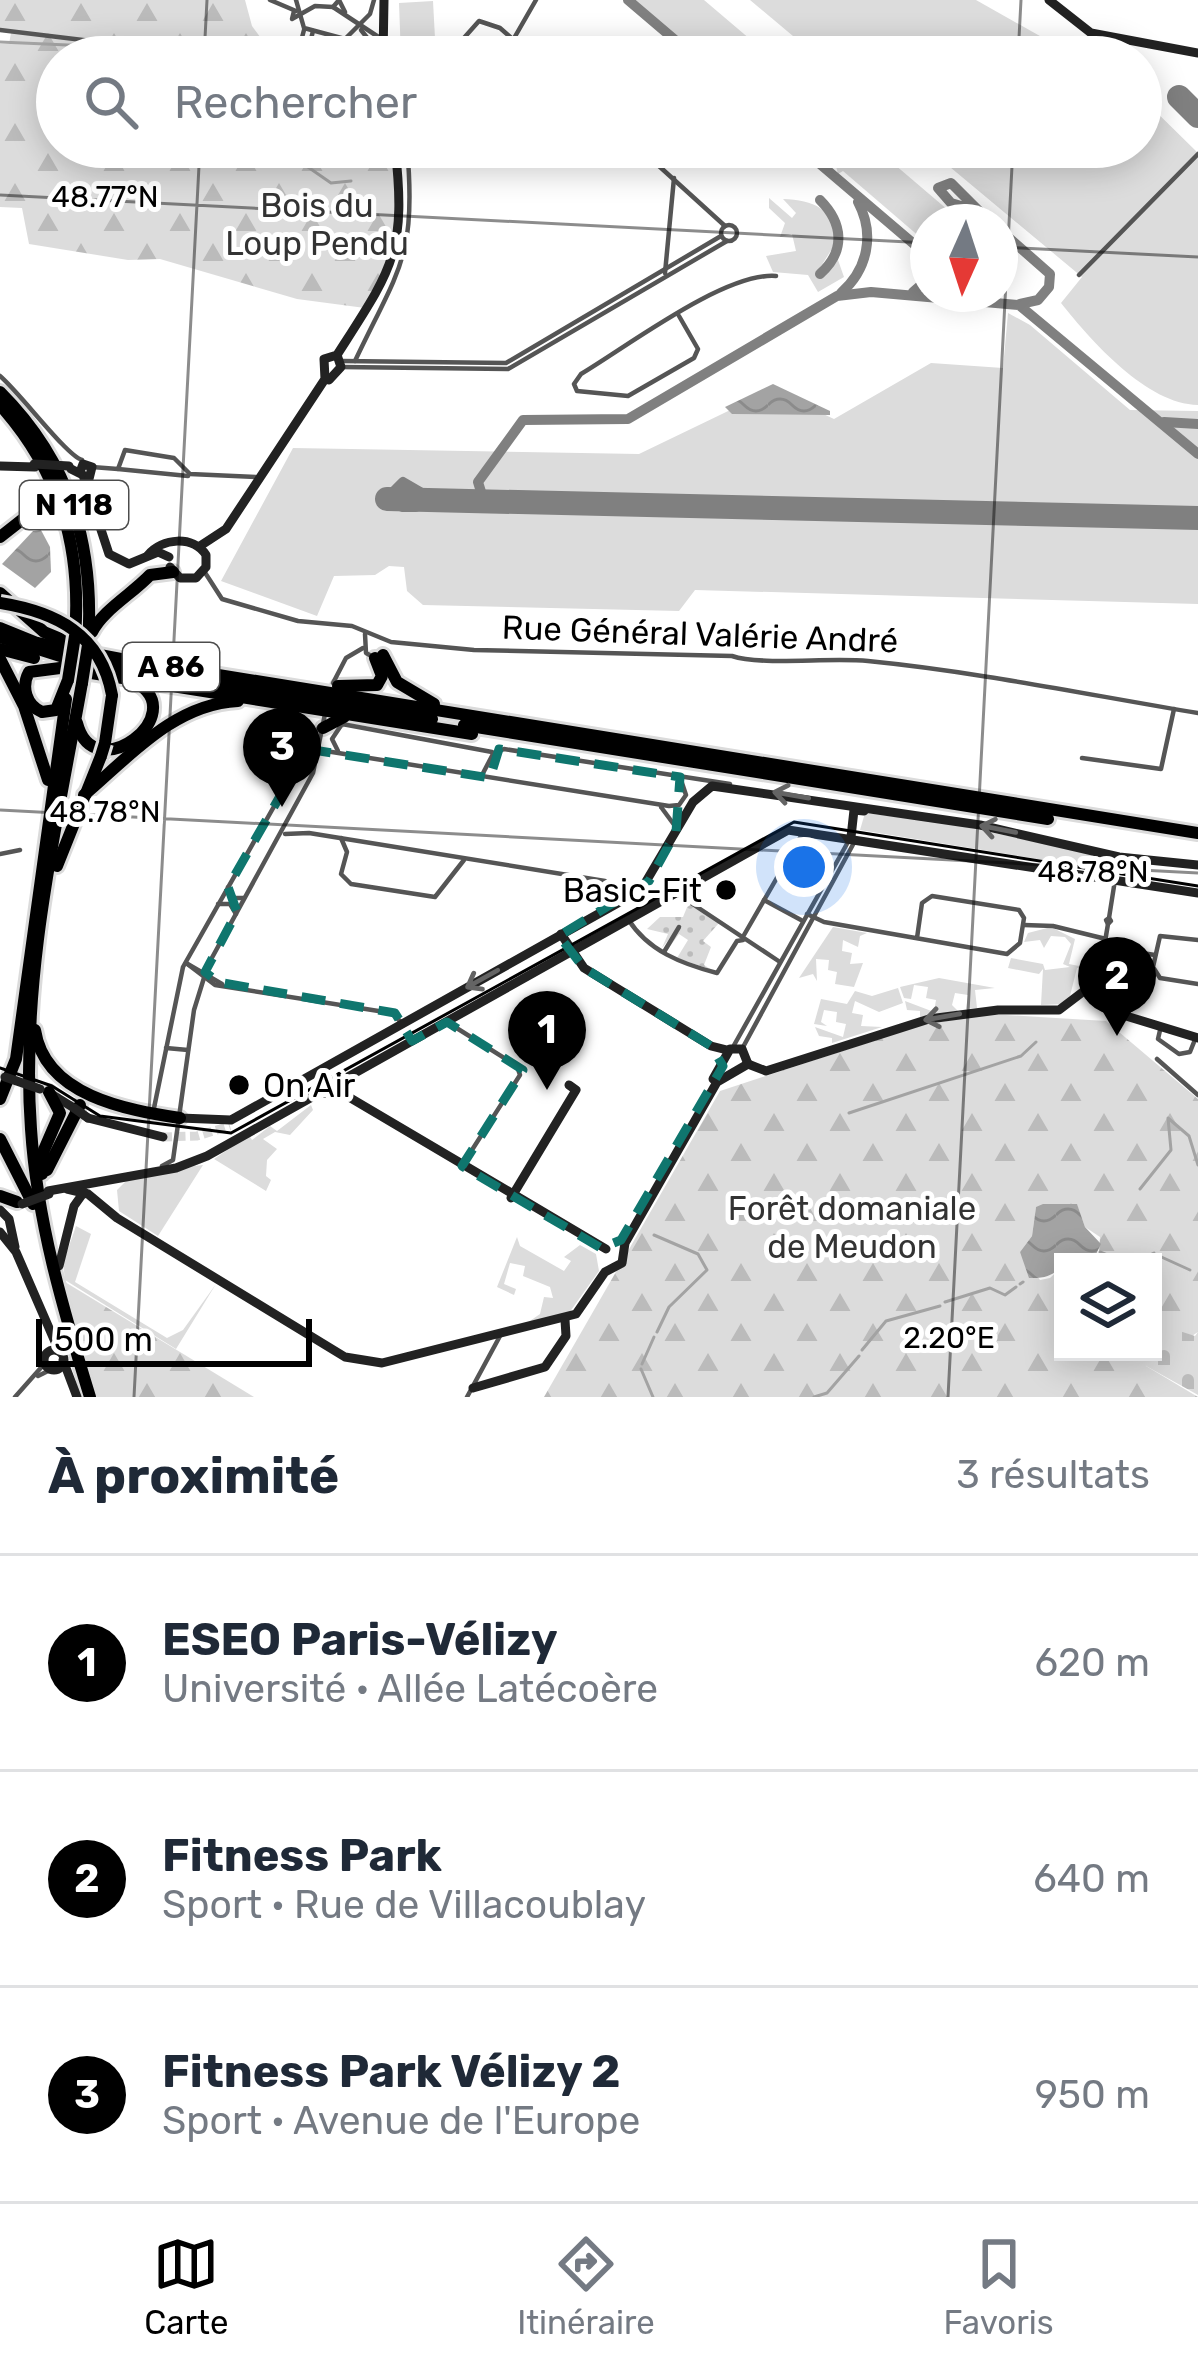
<!DOCTYPE html>
<html lang="fr">
<head>
<meta charset="utf-8">
<style>
  body { margin:0; font-family:Rubik,sans-serif; background:#f2f2f3; color:#1f2937 }
  .controls { position:absolute; right:36px; bottom:36px; display:grid; overflow:hidden; border-radius:0px; box-shadow:0 6px 30px #0003 }
  .controls button { width:108px; height:108px; display:grid; place-items:center; padding:0; border:0; border-bottom:3px solid #e0e1e3; background:#fff; color:#1f2937; font:60px sans-serif }
  .compass { position:absolute; left:910px; top:204px; width:108px; height:108px; border-radius:50%; background:#fff; box-shadow:0 6px 30px #0003; rotate:183deg }
  .scale { position:absolute; left:36px; bottom:30px; width:276px; box-sizing:border-box; padding-left:12px; border:6px solid #000; border-top:0; font-size:33px; line-height:42px; white-space:nowrap; color:#000; -webkit-text-stroke:9px #fff; paint-order:stroke }
  .you { position:absolute; left:804px; top:867px; width:42px; height:42px; margin:-30px; border:9px solid #fff; border-radius:50%; background:#1a73e8; box-shadow:0 0 0 18px #1a73e833 }
  .badge { display:grid; place-items:center; width:78px; height:78px; border-radius:50%; background:#000; color:#fff; font-size:39px; font-weight:700 }
  .pin { position:absolute; translate:-50% -99px; filter:drop-shadow(0 3px 6px #0008) }
  .pin::after { content:''; position:absolute; top:63px; width:42px; height:36px; background:inherit; clip-path:polygon(0 0,100% 0,50% 100%) }
  .list { margin:0; padding:0; list-style:none }
  h2 { display:flex; justify-content:space-between; align-items:center; height:156px; margin:0; padding:0 48px; font-size:51px }
  h2 small { font-size:39px; font-weight:400; color:#747a83 }
  .list li { display:grid; grid-template-columns:78px 1fr auto; gap:36px; align-items:center; box-sizing:border-box; height:216px; padding:0 48px; border-top:3px solid #e0e1e3 }
  .list b { display:block; font-size:45px; white-space:nowrap }
  .list p { margin:0; font-size:39px; white-space:nowrap; color:#747a83 }
  .list em { font-size:39px; font-style:normal; color:#747a83 }
  .icon { flex:none; width:66px; height:66px; fill:none; stroke:currentColor; stroke-width:2; stroke-linecap:round; stroke-linejoin:round }
  .map { position:relative; flex:none; width:1198px; height:1397px; overflow:hidden }
  .search { position:absolute; background:#fff; box-shadow:0 6px 30px #0003; left:36px; right:36px; top:36px; height:132px; display:flex; align-items:center; gap:30px; box-sizing:border-box; padding:0 42px; border-radius:66px; color:#747a83; font-size:45px }
  .sheet { height:804px; background:#fff }
  nav { display:flex; justify-content:space-around; align-items:center; box-sizing:border-box; height:168px; border-top:3px solid #e0e1e3; background:#fff; font-size:33px; color:#747a83 }
  nav a { display:grid; justify-items:center; gap:6px }
  nav .on { color:#000 }
  .map>svg:first-child { display:block }
  .green { fill:#dcdcdc }
  .forest { fill:url(#forest-firs); fill-rule:evenodd }
  .cemetery { fill:url(#cemetery-stones) }
  .park { fill:url(#park-dots) }
  .water { fill:url(#water-waves) }
  .lines { fill:none; stroke-linecap:round; stroke-linejoin:round }
  .stream { stroke:#a3a3a3; stroke-width:3 }
  .taxiway { stroke:#808080; stroke-width:10 }
  .runway { stroke:#808080; stroke-width:24 }
  .secondary-tunnel { stroke:#d9d9d9; stroke-width:9; stroke-dasharray:9 4.5; stroke-linecap:butt }
  .highway-casing { stroke:#dbdbdb; stroke-width:18 }
  .street { stroke:#555; stroke-width:4.5 }
  .secondary { stroke:#222; stroke-width:9 }
  .highway { stroke:#000; stroke-width:12 }
  .tram { stroke:#000; stroke-width:3 }
  .highway-bridge-casing { stroke:#dbdbdb; stroke-width:18; stroke-linecap:butt }
  .secondary-bridge { stroke:#222; stroke-width:9 }
  .highway-bridge { stroke:#000; stroke-width:12 }
  .oneway { stroke:#646464 }
  .marked { fill:none; stroke:#0f766e; stroke-width:9; stroke-dasharray:24 15; stroke-linejoin:round }
  .ticks { fill:none; stroke:#000; stroke-width:3; stroke-opacity:0.45 }
  .poi-dot { fill:#000; stroke:#fff; stroke-width:4.5 }
  .labels { text-anchor:middle; dominant-baseline:central; stroke-width:10; stroke-linejoin:round; paint-order:stroke }
  .shield { fill:#fff; stroke:#4c4c4c; stroke-width:3 }
  .shield-label { font-size:30px; font-weight:bold; fill:#000 }
  .park-label { font-size:33px; fill:#333; stroke:#fff }
  .street-label { font-size:33px; fill:#000; stroke:#fff }
  .poi-label { font-size:33px; fill:#000; stroke:#fff; text-anchor:end }
  .ticks-label { font-size:30px; text-anchor:middle; fill:#000; stroke:#fff; stroke-width:10; stroke-linejoin:round; paint-order:stroke }
</style>
</head>
<body>
<div class="map">
<svg width="1198" height="1397" viewBox="0 0 1198 1397">
  <defs>
    <pattern id="forest-firs" width="22" height="20" patternUnits="userSpaceOnUse" patternTransform="scale(3)"><rect width="22" height="20" fill="#dcdcdc"/><path d="M5 1l3.5 6h-7zM16 11l3.5 6h-7z" fill="#bbb"/></pattern>
    <pattern id="cemetery-stones" width="16" height="16" patternUnits="userSpaceOnUse" patternTransform="scale(3)"><rect width="16" height="16" fill="#dcdcdc"/><path d="M2 7V4a2 2 0 0 1 4 0v3zM10 15v-3a2 2 0 0 1 4 0v3z" fill="#bbb"/></pattern>
    <pattern id="park-dots" width="8" height="8" patternUnits="userSpaceOnUse" patternTransform="scale(3)"><rect width="8" height="8" fill="#dcdcdc"/><path d="M2 2h.1M6 6h.1" fill="none" stroke="#bbb" stroke-width="1.8" stroke-linecap="round"/></pattern>
    <pattern id="water-waves" width="16" height="10" patternUnits="userSpaceOnUse" patternTransform="scale(3)"><rect width="16" height="10" fill="#a3a3a3"/><path d="M0 5q4-4 8 0t8 0" fill="none" stroke="#8b8b8b"/></pattern>
  </defs>
  <rect width="100%" height="100%" fill="#fff"/>
  <g class="green">
    <polygon points="634,0 704,0 771,57 701,57"/>
    <polygon points="750,0 976,0 1077,57 818,57"/>
    <polygon points="433,1 436,57 401,57 399,3"/>
    <path d="M1141 97 1198 153V405C1147 404 1092 342 1061 303L1082 277 926 147H1141Z"/>
    <polygon points="846,147 874,147 962,222 928,222 928,244 843,171 838,174 835,162"/>
    <path d="M769 198 792 218 796 213 783 199C814 200 836 209 835 244L818 271 822 277 838 260 844 277 818 292 808 275 773 272 766 256 796 251 792 234 780 237 785 223 769 208Z"/>
    <polygon points="1008,313 1030,325 1130,410 1198,411 1198,604 695,590 679,611 423,605 407,591 404,567 389,566 375,575 334,576 317,616 221,581 293,448 639,454 772,390 834,419 931,363 1003,368"/>
    <polygon points="865,813 947,823 1093,854 1086,867 860,830"/>
    <polygon points="833,927 867,933 860,936 858,947 843,940 842,951 852,953 850,964 863,963 854,987 835,984 837,972 828,970 829,960 816,959 817,981 813,974 799,978"/>
    <polygon points="1051,927 1075,939 1069,964 1094,969 1077,968 1070,996 1064,1004 1041,1005 1043,969 1039,974 1008,968 1011,958 1043,964 1045,970 1070,967 1063,964 1071,944 1065,937 1051,936 1044,948 1040,940 1024,942 1028,933"/>
    <polygon points="939,978 995,988 975,990 977,1008 966,1009 968,995 955,993 952,1005 958,1011 920,1017 920,1011 907,1010 905,1001 934,1012 936,1000 926,998 928,987 914,985 911,999 904,998 900,987"/>
    <polygon points="898,988 903,1003 879,1012 855,1001 852,1013 863,1015 861,1026 882,1027 832,1043 832,1038 819,1036 815,1027 843,1037 846,1024 836,1022 837,1012 824,1010 821,1022 827,1026 814,1024 821,999 847,1004 855,991 872,996"/>
    <polygon points="311,1105 313,1110 290,1135 275,1132 263,1139 277,1149 267,1160 266,1176 271,1180 266,1191 214,1159 249,1135 252,1140 270,1126 277,1131"/>
    <polygon points="206,1161 194,1166 203,1165 158,1236 119,1211 117,1190 127,1180"/>
    <polygon points="76,1226 91,1234 75,1282 167,1338 183,1330 216,1284 176,1349 65,1280 63,1263"/>
    <polygon points="517,1237 520,1246 564,1271 571,1261 564,1257 580,1245 596,1254 599,1271 569,1313 524,1325 540,1314 544,1297 553,1298 550,1287 523,1276 525,1266 510,1263 504,1284 516,1289 514,1295 497,1287"/>
  </g>
  <g class="forest">
    <path d="M0 0H245L252 26 275 57H119L92 40 84 57H57V147H392C402 222 398 240 365 308L297 299 160 259 128 260 29 244 22 208 0 207V44H9L11 33 0 31Z"/>
    <path d="M989 1014 1106 1021 1198 1099V1332L1146 1366 1198 1397H544L720 1091 922 1025ZM1077 1205 1085 1227 1100 1237 1099 1253 1074 1255 1050 1278 1040 1280 1020 1252 1032 1236 1036 1207ZM1063 1262H1153V1352H1063Z"/>
    <polygon points="65,1282 254,1397 96,1397"/>
  </g>
  <polygon class="cemetery" points="1167,1327 1195,1336 1198,1332 1198,1395 1146,1366"/>
  <polygon class="park" points="690,900 729,926 719,923 703,941 711,947 704,965 712,970 677,958 688,940 679,934 666,952 678,928 662,948 668,934 647,929 660,917 683,917"/>
  <g class="water">
    <polygon points="773,384 830,411 830,415 732,414 725,407"/>
    <polygon points="41,530 50,547 51,572 35,588 2,564 33,531"/>
    <path d="M1043 1204H1077L1085 1227 1101 1244 1095 1256 1074 1255C1057 1270 1054 1279 1029 1278L1020 1252 1032 1236 1036 1207Z"/>
  </g>
  <g class="lines">
    <g class="stream">
      <polyline points="0,42 90,46 116,57"/>
      <polyline points="279,147 331,183 351,181"/>
      <polyline points="849,1113 1021,1056 1036,1042"/>
      <polyline points="1140,1189 1171,1150 1168,1118 1189,1136 1198,1165"/>
      <polyline points="654,1235 698,1254 707,1270 669,1307 657,1332"/>
      <polyline points="1100,1252 1124,1262"/>
      <polyline points="1157,1255 1190,1270"/>
      <polyline points="1136,1262 1154,1253"/>
      <polyline points="1020,1284 1023,1282"/>
      <polyline points="945,1302 990,1288 1005,1295 1016,1287"/>
      <polyline points="862,1350 886,1321 940,1306"/>
      <polyline points="642,1364 654,1337"/>
      <polyline points="641,1369 653,1397"/>
      <polyline points="814,1397 827,1393 859,1356"/>
    </g>
    <g class="taxiway">
      <polyline points="628,0 695,57"/>
      <polyline points="800,147 928,256"/>
      <polyline points="978,211 951,203 938,188 951,183 990,222"/>
      <polyline points="1000,230 1050,274 1049,287 1038,300 1020,304"/>
      <path d="M820 274C846 251 843 223 820 200"/>
      <polyline points="913,292 928,279"/>
      <path d="M841 293C868 269 875 234 858 202"/>
      <polyline points="1164,422 1198,424"/>
      <polyline points="422,500 416,507 402,507 394,491 403,482 434,500"/>
      <polyline points="497,502 482,495 478,482 523,420 628,419 837,296 871,292 1019,305 1198,454"/>
    </g>
    <g class="runway">
      <polyline points="1179,97 1198,116"/>
      <polyline points="387,499 1198,518"/>
    </g>
    <polyline class="secondary-tunnel" points="163,1137 197,1136 230,1126"/>
    <g class="highway-casing">
      <g id="highway">
        <path d="M0 392C71 463 95 547 88 645"/>
        <path d="M0 405C60 472 82 547 75 636"/>
        <polyline points="0,537 37,508 54,511 65,525"/>
        <polyline points="0,593 44,632 68,642"/>
        <polyline points="0,628 37,643 126,660 1198,833"/>
        <path d="M92 632C103 610 132 594 150 575L173 572"/>
        <polyline points="0,637 73,660 432,719"/>
        <polyline points="0,649 34,658"/>
        <polyline points="383,655 397,682 434,704"/>
        <polyline points="0,659 24,706 48,780"/>
        <path d="M68 680 56 710 42 712C26 705 21 687 29 672L60 668 472 734"/>
        <path d="M82 683C56 828 20 981 31 1129 37 1221 63 1309 90 1397"/>
        <polyline points="338,686 377,685 382,676 375,658"/>
        <path d="M77 723C94 790 192 713 136 683"/>
        <polyline points="464,725 1048,819"/>
        <polyline points="323,728 344,717"/>
        <polyline points="105,743 112,695"/>
        <path d="M84 795C129 757 174 704 238 701"/>
        <polyline points="57,866 101,756"/>
        <path d="M35 1030C45 1096 127 1110 180 1118"/>
        <polyline points="0,1099 16,1059 66,699"/>
        <polyline points="0,1139 33,1204"/>
        <polyline points="47,1170 80,1105"/>
        <polyline points="42,1174 44,1150 60,1113 49,1092"/>
        <polyline points="0,1196 17,1202"/>
      </g>
    </g>
    <g class="street">
      <polyline points="270,0 296,11"/>
      <polyline points="296,0 304,28 345,39 370,14 374,0"/>
      <polyline points="333,7 339,0 345,12"/>
      <polyline points="294,11 292,19 315,6 333,7 380,38"/>
      <polyline points="0,30 91,41 104,57"/>
      <polyline points="304,30 300,45 309,47 313,31"/>
      <polyline points="361,30 380,54"/>
      <polyline points="513,40 536,0"/>
      <polyline points="341,57 345,39"/>
      <polyline points="447,57 479,21 500,28 533,57"/>
      <polyline points="638,147 725,226"/>
      <circle cx="729" cy="233" r="8"/>
      <polyline points="665,273 674,178"/>
      <polyline points="1079,275 1198,154"/>
      <path d="M679 316 698 349 694 358 628 396 577 391 574 384 581 374C628 346 725 272 776 276"/>
      <polyline points="342,361 506,363 721,236"/>
      <path d="M355 361C399 268 417 257 407 147"/>
      <polyline points="341,367 508,369 727,241"/>
      <path d="M0 376C21 394 66 455 82 460"/>
      <polyline points="92,467 118,469 125,450 174,458 190,474 256,477"/>
      <polyline points="118,469 188,476"/>
      <path d="M204 571 222 599 298 621 352 626 391 642 474 650 732 656C761 666 830 657 868 661 979 672 1089 695 1198 713"/>
      <polyline points="365,634 366,653 375,658"/>
      <polyline points="333,683 346,658 363,648"/>
      <polyline points="307,748 669,806 679,805 686,795 680,777"/>
      <polyline points="338,751 332,739 342,724 492,752"/>
      <polyline points="493,754 504,749 730,784"/>
      <polyline points="1082,758 1161,769 1174,709"/>
      <polyline points="481,777 493,754"/>
      <polyline points="661,807 675,826"/>
      <polyline points="285,834 309,833 605,881 622,896"/>
      <polyline points="341,838 347,852 341,874 351,884 435,897 464,860"/>
      <polyline points="0,854 20,850"/>
      <polyline points="783,867 820,887"/>
      <polyline points="228,887 233,898 244,898"/>
      <polyline points="676,893 780,962"/>
      <polyline points="764,900 801,920"/>
      <polyline points="218,904 230,904 236,914"/>
      <polyline points="807,914 824,922 1007,954 1020,943 1024,918 1019,910 932,896 922,903 917,938"/>
      <polyline points="1109,918 1115,880"/>
      <polygon points="1109,918 1111,921 1108,924 1106,920"/>
      <path d="M628 919C648 951 682 964 717 973L737 941 743 940"/>
      <polyline points="1024,925 1053,926 1106,939"/>
      <polyline points="744,935 801,836"/>
      <polyline points="1198,940 1160,936 1153,967 1160,978 1198,984"/>
      <polyline points="1107,945 1108,993"/>
      <polyline points="1109,948 1155,955"/>
      <polyline points="664,952 679,927"/>
      <polyline points="186,963 215,985 391,1013 400,1021"/>
      <polyline points="186,963 222,984"/>
      <polyline points="1097,989 1108,924"/>
      <polyline points="447,1022 517,1066 520,1075 463,1164"/>
      <polyline points="1161,1026 1158,1039 1179,1054 1190,1052 1196,1037"/>
      <polyline points="733,1047 848,842"/>
      <polyline points="166,1048 188,1050"/>
      <polyline points="742,1049 856,839"/>
      <polyline points="1157,1059 1198,1095"/>
      <polyline points="154,1108 183,967 319,727"/>
      <polyline points="162,1166 173,1160 194,1010 208,965 313,773 325,714"/>
      <polyline points="38,1376 50,1370"/>
      <polyline points="15,1397 46,1362"/>
      <polyline points="467,1397 500,1336"/>
    </g>
    <g class="secondary">
      <polyline points="1049,0 1091,33 1198,53"/>
      <polyline points="383,57 384,0"/>
      <polyline points="329,380 341,367 337,355"/>
      <polyline points="0,466 35,467"/>
      <polyline points="71,469 83,475 109,554 129,564 158,552 169,557"/>
      <polyline points="80,472 83,464 92,467 88,483"/>
      <path d="M200 546 226 529 325 379 324 359 337 355C392 269 407 253 395 147"/>
      <path d="M148 555C162 538 193 535 206 555V567L196 578H180L170 567"/>
      <polyline points="851,837 854,810 864,811"/>
      <polyline points="561,934 584,968 711,1046 727,1050"/>
      <polyline points="748,1064 766,1071 929,1019 998,1010 1059,1010 1084,991 1108,995 1126,1016 1198,1038"/>
      <polyline points="713,1079 730,1049 742,1049 748,1064"/>
      <polyline points="48,1092 74,1108"/>
      <polyline points="325,1093 342,1093 606,1249"/>
      <polyline points="88,1118 163,1137"/>
      <polyline points="180,1118 231,1120 641,890 693,802 712,786 980,825 1119,857 1198,865"/>
      <polyline points="67,1189 88,1194 117,1218 345,1357 382,1363 576,1314 605,1272 622,1263 625,1243 717,1082 748,1064"/>
      <polyline points="48,1191 176,1168 207,1156 788,830 1198,893"/>
      <polyline points="511,1198 576,1090 569,1085"/>
      <polyline points="0,1210 9,1219 15,1247"/>
      <polyline points="0,1232 16,1252 59,1351"/>
      <polyline points="59,1266 74,1206 84,1192"/>
      <circle cx="54" cy="1360" r="10"/>
      <polyline points="63,1360 77,1397"/>
      <polyline points="473,1388 545,1367 566,1336 565,1320"/>
    </g>
    <use href="#highway" class="highway"/>
    <polyline class="tram" points="0,1068 52,1086 100,1116 231,1133 794,822 1198,886"/>
    <g class="highway-bridge-casing">
      <g id="highway-bridge">
        <path d="M0 603C56 612 101 634 112 695"/>
        <polyline points="68,680 75,636"/>
        <polyline points="82,683 88,645"/>
        <polyline points="101,756 105,743"/>
      </g>
    </g>
    <g class="secondary-bridge">
      <polyline points="34,464 69,466"/>
      <polyline points="5,1077 40,1089"/>
      <polyline points="74,1108 88,1118"/>
      <polyline points="22,1204 49,1194"/>
    </g>
    <use href="#highway-bridge" class="highway-bridge"/>
  </g>
  <defs><path id="oneway-shaft" d="M-6 0H5M1.5-3L5.5 0L1.5 3" fill="none" stroke-width="1.6" stroke-linecap="round" stroke-linejoin="round" transform="scale(3)"/></defs>
  <g class="oneway">
    <use href="#oneway-shaft" transform="translate(791 795) rotate(-170)"/>
    <use href="#oneway-shaft" transform="translate(998 829) rotate(-169)"/>
    <use href="#oneway-shaft" transform="translate(482 979) rotate(151)"/>
    <use href="#oneway-shaft" transform="translate(942 1017) rotate(170)"/>
  </g>
  <path class="marked" d="M307 749 490 778 499 749 680 777 676 832 649 881 559 936 584 968 711 1046 723 1066 621 1240 601 1248 462 1166 523 1070 447 1022 412 1041 395 1013 218 982 205 972 237 912 228 887Z"/>
  <path class="ticks" d="M204 57 207 0M1018 57 1021 0M0 195 928 243M1000 247 1198 257M0 810 1198 873M134 1397 200 147M948 1397 1013 147"/>
  <g class="poi-dot">
    <circle cx="726" cy="890" r="12"/>
    <circle cx="239" cy="1085" r="12"/>
  </g>
  <g class="labels">
    <g class="shield">
      <rect x="20" y="481" width="108" height="48" rx="9"/>
      <rect x="123" y="643" width="96" height="48" rx="9"/>
    </g>
    <g class="shield-label">
      <text x="74" y="505">N 118</text>
      <text x="171" y="667">A 86</text>
    </g>
    <g class="park-label">
      <text x="317" y="205">Bois du<tspan x="317" dy="38">Loup Pendu</tspan></text>
      <text x="852" y="1208">Forêt domaniale<tspan x="852" dy="38">de Meudon</tspan></text>
    </g>
    <g class="street-label">
      <text transform="translate(700 634) rotate(2)">Rue Général Valérie André</text>
    </g>
    <g class="poi-label">
      <text x="702" y="890">Basic-Fit</text>
      <text x="263" y="1085" text-anchor="start">On Air</text>
    </g>
  </g>
  <g class="ticks-label">
    <text x="105" y="207">48.77°N</text>
    <text x="105" y="822">48.78°N</text>
    <text x="1093" y="882">48.78°N</text>
    <text x="949" y="1348">2.20°E</text>
  </g>
</svg>
<div class="controls">
<button><svg class="icon" aria-label="layers" viewBox="0 0 24 24"><path d="M12 4l9 5-9 5-9-5zM3 14l9 5 9-5"/></svg></button>
</div>
<svg class="compass" viewBox="-18 -18 36 36"><path d="M0-13l5 13h-10z" fill="#e53935"/><path d="M0 13l5-13h-10z" fill="#747a83"/></svg>
<div class="scale">500 m</div>
<div class="you"></div>
<div class="pin badge" style="left:547px;top:1090px">1</div>
<div class="pin badge" style="left:1117px;top:1036px">2</div>
<div class="pin badge" style="left:282px;top:807px">3</div>
<div class="search"><svg class="icon" aria-label="search" viewBox="0 0 24 24"><circle cx="10" cy="10" r="6"/><path d="M15 15l6 6"/></svg>Rechercher</div>
</div>
<section class="sheet">
<h2>À proximité<small>3 résultats</small></h2>
<ul class="list">
<li><span class="badge">1</span><div><b>ESEO Paris-Vélizy</b><p>Université · Allée Latécoère</p></div><em>620 m</em></li>
<li><span class="badge">2</span><div><b>Fitness Park</b><p>Sport · Rue de Villacoublay</p></div><em>640 m</em></li>
<li><span class="badge">3</span><div><b>Fitness Park Vélizy 2</b><p>Sport · Avenue de l'Europe</p></div><em>950 m</em></li>
</ul>
</section>
<nav>
<a class="on"><svg class="icon" aria-label="map" viewBox="0 0 24 24"><path d="M3 6l6-2 6 2 6-2v14l-6 2-6-2-6 2zM9 4v14M15 6v14"/></svg>Carte</a>
<a><svg class="icon" aria-label="directions" viewBox="0 0 24 24"><path d="M12 3l9 9-9 9-9-9zM9 14v-3h6M13 9l2 2-2 2"/></svg>Itinéraire</a>
<a><svg class="icon" aria-label="saved" viewBox="0 0 24 24"><path d="M7 4h10v16l-5-4-5 4z"/></svg>Favoris</a>
</nav>
</body>
</html>
